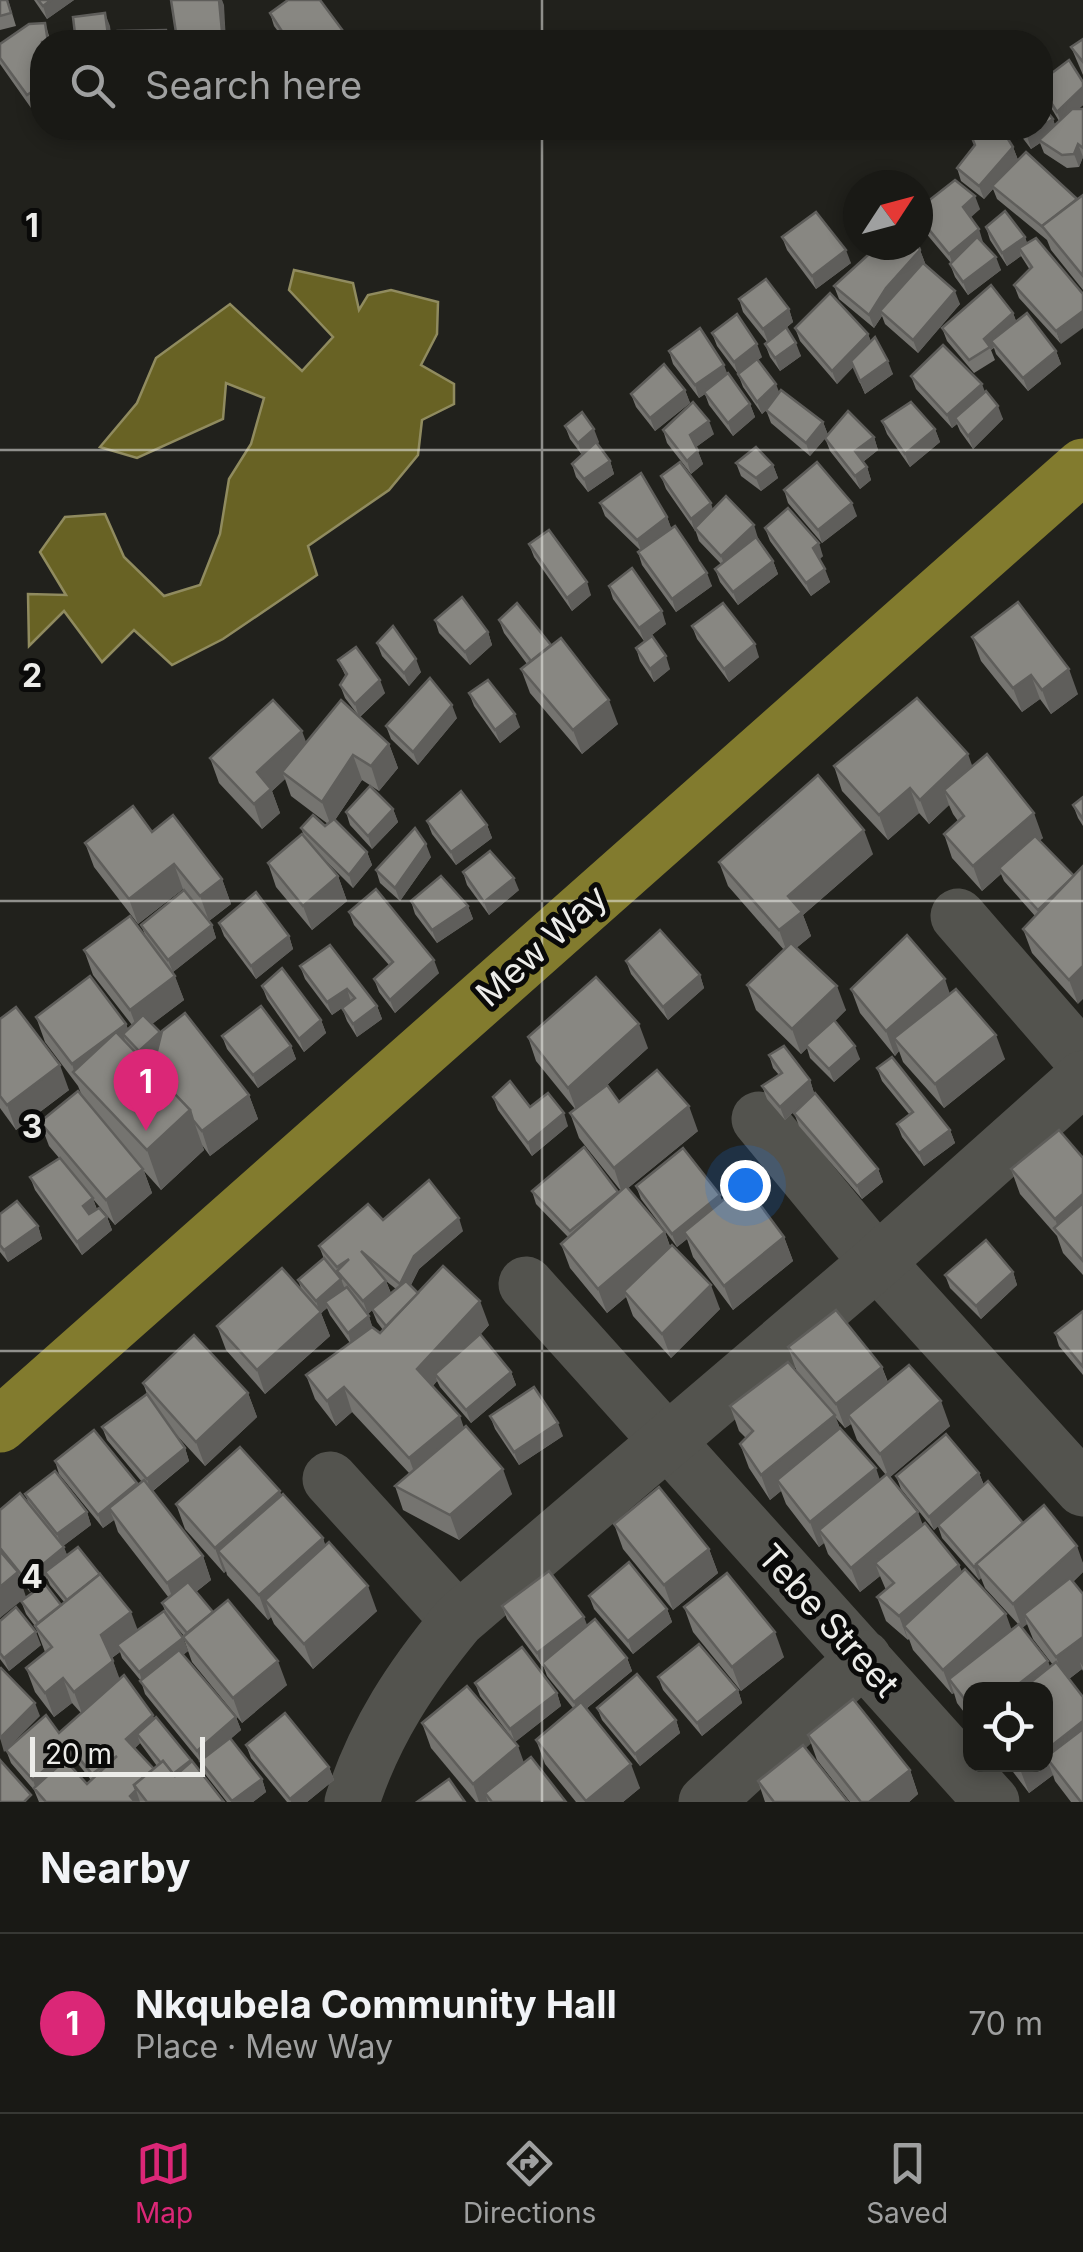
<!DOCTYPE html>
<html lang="en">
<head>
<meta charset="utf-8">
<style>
  body { margin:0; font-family:Inter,sans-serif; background:#22221e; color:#f1f3f6 }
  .controls { position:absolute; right:30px; bottom:30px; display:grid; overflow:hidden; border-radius:20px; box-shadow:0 5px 15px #0003 }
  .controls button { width:90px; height:90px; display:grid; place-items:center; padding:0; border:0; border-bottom:2px solid #373834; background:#191915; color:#f1f3f6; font:50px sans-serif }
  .compass { position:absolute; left:843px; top:170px; width:90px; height:90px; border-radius:50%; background:#191915; box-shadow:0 5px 15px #0003; rotate:54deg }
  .scale { position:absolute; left:30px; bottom:25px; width:175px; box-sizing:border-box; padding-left:10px; border:5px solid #ecece9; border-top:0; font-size:28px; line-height:35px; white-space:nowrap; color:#ecece9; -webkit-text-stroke:8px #0a0a09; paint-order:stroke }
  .you { position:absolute; left:745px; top:1185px; width:35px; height:35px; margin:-25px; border:8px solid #fff; border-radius:50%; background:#1a73e8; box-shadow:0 0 0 15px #1a73e833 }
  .badge { display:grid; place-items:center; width:65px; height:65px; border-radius:50%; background:#db2777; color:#fff; font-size:32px; font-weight:700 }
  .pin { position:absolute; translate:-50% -82px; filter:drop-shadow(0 2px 5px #0008) }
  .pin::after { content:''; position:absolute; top:52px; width:35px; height:30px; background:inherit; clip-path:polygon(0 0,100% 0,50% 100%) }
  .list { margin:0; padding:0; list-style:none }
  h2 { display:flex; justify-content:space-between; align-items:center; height:130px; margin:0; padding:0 40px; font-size:42px }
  h2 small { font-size:32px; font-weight:400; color:#9fa0a0 }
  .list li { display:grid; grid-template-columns:65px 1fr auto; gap:30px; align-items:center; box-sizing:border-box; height:180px; padding:0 40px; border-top:2px solid #373834 }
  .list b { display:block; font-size:38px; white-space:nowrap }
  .list p { margin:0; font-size:32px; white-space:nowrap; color:#9fa0a0 }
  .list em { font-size:32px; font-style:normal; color:#9fa0a0 }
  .icon { flex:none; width:55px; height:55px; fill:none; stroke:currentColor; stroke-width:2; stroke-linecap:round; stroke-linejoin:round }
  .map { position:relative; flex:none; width:1083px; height:1802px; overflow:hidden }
  .search { position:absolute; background:#191915; box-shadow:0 5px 15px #0003; left:30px; right:30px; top:30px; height:110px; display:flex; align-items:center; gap:25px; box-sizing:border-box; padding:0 35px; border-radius:40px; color:#9fa0a0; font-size:38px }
  .sheet { height:310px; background:#191915 }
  nav { display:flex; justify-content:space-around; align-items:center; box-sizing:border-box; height:140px; border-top:2px solid #373834; background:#191915; font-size:28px; color:#9fa0a0 }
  nav a { display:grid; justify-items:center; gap:5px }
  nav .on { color:#db2777 }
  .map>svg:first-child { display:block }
  .water { fill:#686224; stroke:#908b5f; stroke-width:2.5 }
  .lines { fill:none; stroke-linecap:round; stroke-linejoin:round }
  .street { stroke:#53534e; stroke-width:55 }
  .primary { stroke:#827b2e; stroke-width:55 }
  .wall { fill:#757470; fill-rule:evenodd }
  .shaded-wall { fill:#5f5e5b }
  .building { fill:#888782; stroke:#5f5e5b; stroke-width:2.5 }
  .grid { fill:none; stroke:#ecece9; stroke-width:2.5; stroke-opacity:0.55 }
  .labels { text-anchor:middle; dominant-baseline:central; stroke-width:10; stroke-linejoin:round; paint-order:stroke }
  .street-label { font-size:35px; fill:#ecece9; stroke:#0a0a09 }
  .grid-label { font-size:32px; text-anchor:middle; font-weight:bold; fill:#ecece9; stroke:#0a0a09; stroke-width:10; stroke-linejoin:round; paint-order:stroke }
</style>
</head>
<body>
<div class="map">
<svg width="1083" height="1802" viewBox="0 0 1083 1802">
  <rect width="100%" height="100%" fill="#21211c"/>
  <polygon class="water" points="294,270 353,283 359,310 368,295 391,290 438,302 437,334 421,365 454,384 454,404 422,420 418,455 389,490 308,546 317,575 223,639 172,665 134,630 102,662 64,611 29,646 28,594 66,595 40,552 65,517 105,514 124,557 164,596 200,585 220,534 229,479 251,444 264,398 226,383 223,419 137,458 100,447 137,403 156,358 230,304 302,371 333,337 289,290"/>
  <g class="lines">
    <g class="street">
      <polyline points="958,916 1083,1060"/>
      <polyline points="759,1119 877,1262 1083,1489"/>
      <polyline points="526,1284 992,1802"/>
      <polyline points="330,1479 458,1620"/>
      <path d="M352 1802C375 1731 411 1677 458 1620L877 1262 1083 1078"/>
      <polyline points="706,1802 864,1658"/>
    </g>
    <polyline class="primary" points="0,1425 1083,466"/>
  </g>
  <g class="wall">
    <polygon points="0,0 8,0 16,26 0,30"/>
    <polygon points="34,0 74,0 47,19"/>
    <polygon points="171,0 222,0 226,42 178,42"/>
    <polygon points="270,13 350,42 286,42 274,26"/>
    <polygon points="45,23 51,42 42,42 42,101 31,108 0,64 0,44"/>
    <polygon points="1083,39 1083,75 1071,47"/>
    <polygon points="1083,82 1083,105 1078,109 1083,109 1083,157 1079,167 1067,168 1044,153 1040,143 1031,149 1015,128 1040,128 1053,119 1055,125 1059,121 1044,96 1040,86"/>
    <polygon points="1013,147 1018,160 1077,199 1083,195 1083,290 1051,250 1047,240 997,199 993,189 984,199 961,181 957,168"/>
    <polygon points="918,209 980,209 970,217 983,243 1001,270 968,295 955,277 950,264 951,263 919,225"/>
    <polygon points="986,227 1025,237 1061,344 1019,298 1014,285 1030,270 1021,256 1007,266 990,240"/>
    <polygon points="782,237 851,263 816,289 787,250"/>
    <polygon points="920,250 925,263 924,264 960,304 918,353 885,324 882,316 874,328 839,299 834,286"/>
    <polygon points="739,299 789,309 793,322 786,328 801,356 780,371 770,357 765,344 767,342 743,312"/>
    <polygon points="1013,313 1016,321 1056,351 1061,364 1028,391 996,354 994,348 991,350 995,360 974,373 947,341 942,328"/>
    <polygon points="795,328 868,334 871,342 893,374 865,394 853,367 837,384 800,341"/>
    <polygon points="712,333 762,357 758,360 779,392 823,422 828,435 810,456 771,423 766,410 762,414 743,387 738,374 717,346"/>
    <polygon points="669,351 727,373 750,404 755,417 733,436 709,405 705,394 699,398 673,364"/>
    <polygon points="911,376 985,392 1003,419 973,449 960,431 957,424 952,428 916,389"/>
    <polygon points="685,390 690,403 655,431 636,407 631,394"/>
    <polygon points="882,421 935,429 940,442 910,467 887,434"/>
    <polygon points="565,426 599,442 597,444 610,461 614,474 588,492 576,477 572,464 582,455 570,439"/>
    <polygon points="663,430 714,434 696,447 703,464 691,474 667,443"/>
    <polygon points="874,437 878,450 863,462 867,467 871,480 860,489 830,451 825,438"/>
    <polygon points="736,463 773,465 778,478 761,491 741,476"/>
    <polygon points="661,476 758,538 773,561 778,574 738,605 720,582 715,569 721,564 699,541 696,532 666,489"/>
    <polygon points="784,490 857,516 822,543 788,503"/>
    <polygon points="600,503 667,517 671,528 712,586 676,612 642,565 638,552 640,550 605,516"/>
    <polygon points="765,528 823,556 819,559 830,582 811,596 770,541"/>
    <polygon points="529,544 591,595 572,611 534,557"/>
    <polygon points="609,586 666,624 644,641 613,599"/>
    <polygon points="435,620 488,632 492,645 470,665 439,633"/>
    <polygon points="499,620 551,645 618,724 582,754 530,693 521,669 527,664 504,633"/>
    <polygon points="692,626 759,657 729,682 697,639"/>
    <polygon points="972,637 1078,694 1051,714 1040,699 1022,712 981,661"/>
    <polygon points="377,643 421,672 409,686 382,656"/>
    <polygon points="636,648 670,669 654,682 640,661"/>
    <polygon points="338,660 385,693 360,717 389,744 398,768 379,791 362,780 335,820 367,852 372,865 353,888 321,856 338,876 347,901 312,930 276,887 268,863 304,836 301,828 325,826 328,824 291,796 285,779 272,791 280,813 262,829 219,783 210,758 306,743 358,715 345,698 340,685 346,677"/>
    <polygon points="469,693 520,727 500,743 474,706"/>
    <polygon points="457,718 418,765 391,739 386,726"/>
    <polygon points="834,766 972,766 1043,838 1040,840 1078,1004 1032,953 1023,929 1035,916 1004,881 1001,874 982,891 952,858 944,834 958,821 953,814 949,805 929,824 919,813 888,840 842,791"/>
    <polygon points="1083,797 1083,826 1078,818 1073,805"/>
    <polygon points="393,809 398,822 372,849 350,825 346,812"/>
    <polygon points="427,821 487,825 492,838 456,865 432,834"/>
    <polygon points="152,832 222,879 231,904 209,921 183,889 138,924 94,867 85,843"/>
    <polygon points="873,854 803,915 811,936 796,948 846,1010 835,1021 860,1059 834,1082 810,1058 807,1048 801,1054 756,1010 747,985 784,950 728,886 719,862"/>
    <polygon points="431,857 400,901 380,883 376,870"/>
    <polygon points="463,872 519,890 489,915 467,885"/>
    <polygon points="411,901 468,906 473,919 437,943 415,914"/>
    <polygon points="349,912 439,973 395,1013 379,992 374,979 389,965 354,925"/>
    <polygon points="219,923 289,936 293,949 256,979 224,936"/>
    <polygon points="141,925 212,925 216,938 173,972 184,1000 152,1024 161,1036 249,1095 258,1119 210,1156 202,1145 204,1150 161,1190 144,1171 152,1193 115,1225 93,1199 97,1209 107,1217 112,1230 82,1255 35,1190 30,1177 60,1159 49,1146 40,1122 82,1096 78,1086 45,1042 36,1017 126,1024 128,1029 132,1025 93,975 84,950 145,935"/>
    <polygon points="626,961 700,975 704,988 668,1020 631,974"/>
    <polygon points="300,966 377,1006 382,1019 357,1037 347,1021 342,1008 332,1015 305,979"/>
    <polygon points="262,986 321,1020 326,1033 304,1052 267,999"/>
    <polygon points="851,989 950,994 1005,1059 944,1108 903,1062 899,1051 895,1056 860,1013"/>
    <polygon points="0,1019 69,1090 16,1130 0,1108"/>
    <polygon points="222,1036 291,1046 296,1059 258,1088 227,1049"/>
    <polygon points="528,1037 648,1048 607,1085 619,1102 698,1131 628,1188 665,1232 670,1246 720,1309 671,1358 633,1316 626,1297 607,1313 570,1268 561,1244 568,1237 536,1204 532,1191 619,1193 621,1191 579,1138 570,1113 575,1109 536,1061"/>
    <polygon points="769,1055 810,1080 814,1093 785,1120 767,1099 762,1086 779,1075 773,1068"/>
    <polygon points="877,1068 950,1130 955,1143 924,1166 902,1137 897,1124 909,1114 882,1081"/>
    <polygon points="493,1097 530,1107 568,1126 532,1156 498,1110"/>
    <polygon points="794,1113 878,1169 883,1182 862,1199 799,1126"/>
    <polygon points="1083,1158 1083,1275 1063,1253 1057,1236 1020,1194 1011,1169"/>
    <polygon points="636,1186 722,1201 784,1237 793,1261 733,1310 693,1257 687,1239 677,1247 641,1199"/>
    <polygon points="0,1214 38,1226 42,1239 8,1262 0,1252"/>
    <path d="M383 1220 463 1231 419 1269 411 1285 418 1293 489 1325 480 1335 511 1372 516 1385 471 1423 440 1387 437 1381 433 1386 512 1494 459 1540 403 1510 395 1486 409 1473 352 1412 336 1426 315 1399 306 1375 350 1343 330 1315 327 1308 321 1313 330 1336 265 1394 226 1350 217 1326 302 1291 298 1280 324 1259 319 1246ZM386 1281 396 1289 391 1293ZM372 1310 377 1322 383 1330 380 1333 373 1329 368 1314Z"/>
    <polygon points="1013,1272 1017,1285 981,1319 950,1288 945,1275"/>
    <polygon points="1083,1311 1083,1375 1059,1346 1055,1333"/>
    <path d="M788 1347 882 1367 888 1382 950 1426 890 1477 923 1525 959 1565 962 1572 1011 1629 1018 1624 985 1588 981 1578 979 1580 942 1538 938 1526 934 1530 901 1489 896 1476 979 1473 984 1485 1023 1523 1083 1563V1572L1073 1582 1083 1594V1671L1082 1669 1069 1679 1083 1802H1071L1055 1781 1053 1775 1029 1793 1007 1764H1046L970 1690V1720L957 1703 954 1693 952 1694 913 1650 909 1639 908 1640 886 1621 877 1597 886 1590 880 1576 860 1592 828 1554 824 1543 819 1547 786 1504 781 1491 770 1500 749 1468 740 1444 746 1438 739 1431 730 1406 797 1372ZM835 1417 845 1428 851 1424 857 1440 886 1475 880 1480 840 1428ZM1027 1624 1033 1639 1053 1665 1050 1667 1022 1628Z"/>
    <polygon points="143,1383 248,1393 257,1417 205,1466 171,1429 185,1448 189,1461 153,1491 203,1556 211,1580 196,1592 213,1612 287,1685 242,1723 192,1662 183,1637 184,1636 167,1616 162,1603 169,1598 118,1532 114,1520 103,1528 59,1474 55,1461 137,1483 138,1485 142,1482 107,1440 102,1427 147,1394"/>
    <polygon points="490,1416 563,1436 519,1465 495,1429"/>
    <path d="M25 1494 87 1512 91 1525 63 1546 67 1555 138 1630 183 1638 188 1651 183 1655 236 1717 241 1730 230 1739 262 1779 266 1792 253 1802H227L205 1774 202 1764 145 1694 141 1681 122 1658 120 1652 112 1658 119 1679 191 1760 224 1802H39L34 1790 11 1763 6 1750 59 1733 81 1713 72 1703 54 1717 35 1692 26 1668 45 1652 35 1626 26 1614 21 1601 61 1605 64 1602 50 1585 47 1578 30 1592 20 1580 0 1618V1510L29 1504ZM140 1743 157 1766 154 1769 135 1748ZM75 1760 91 1780 87 1784 69 1765Z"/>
    <polygon points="282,1495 323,1538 325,1546 377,1611 313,1669 274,1624 271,1617 268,1620 227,1575 226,1571 224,1573 185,1529 176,1504"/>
    <polygon points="614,1524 709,1549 718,1573 673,1610 623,1549"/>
    <polygon points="589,1596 667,1609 672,1622 633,1654 594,1609"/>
    <polygon points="502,1606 587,1626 627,1658 632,1671 586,1709 640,1788 623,1802 576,1802 545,1764 536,1740 573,1708 547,1676 543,1665 542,1666 507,1619"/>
    <polygon points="684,1607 784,1657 741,1691 693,1632"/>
    <polygon points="0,1621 41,1645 9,1671 0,1659"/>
    <polygon points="658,1677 738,1690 742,1703 702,1736 663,1690"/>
    <polygon points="475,1683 557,1693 561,1706 515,1742 480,1696"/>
    <polygon points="597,1708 676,1720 680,1733 640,1766 602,1720"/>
    <polygon points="422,1723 524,1763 566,1802 476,1802 431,1748"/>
    <polygon points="808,1735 910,1770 918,1794 909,1802 850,1802 817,1760"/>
    <polygon points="246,1745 329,1767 334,1780 307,1802 287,1802 251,1758"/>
    <polygon points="758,1781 848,1802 765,1802"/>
  </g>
  <g class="shaded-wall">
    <polygon points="51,0 74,0 47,19 43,6"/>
    <polygon points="219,0 222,0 224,5 226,42 222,32"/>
    <polygon points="105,13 110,26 112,42 109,42"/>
    <polygon points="1083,87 1083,105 1062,125 1057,112"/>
    <polygon points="1053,119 1057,132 1039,140 1040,143 1031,149 1027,136"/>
    <polygon points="1078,144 1083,157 1079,167 1074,154"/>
    <polygon points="1013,147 1018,160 992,186 993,189 984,199 979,186"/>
    <polygon points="975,196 980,209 968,220 963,207"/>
    <polygon points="979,229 983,242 954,267 949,254"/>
    <polygon points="1025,237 1029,250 1019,248 1021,256 1007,266 1002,253"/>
    <polygon points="846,250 851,263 816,289 812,276"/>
    <polygon points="920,250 925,263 880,311 882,316 874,328 869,315 886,288"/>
    <polygon points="996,257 1001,270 968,295 963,282"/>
    <polygon points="955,291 960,304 918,353 913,340"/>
    <polygon points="789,309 793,322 768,342 763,329"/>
    <polygon points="1083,311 1083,328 1061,344 1056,331"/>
    <polygon points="1013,313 1018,326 991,341 994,347 991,350 984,339"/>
    <polygon points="868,334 873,347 837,384 832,371"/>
    <polygon points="796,343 801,356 780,371 775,358"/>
    <polygon points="757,344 762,357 738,375 734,362"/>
    <polygon points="1056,351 1061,364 1028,391 1023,378"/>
    <polygon points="888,361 893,374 865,394 860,381"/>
    <polygon points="724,365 729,378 699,398 695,385"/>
    <polygon points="776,384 781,397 762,414 757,402"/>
    <polygon points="982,384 987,397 955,418 957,424 952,428 947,415"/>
    <polygon points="685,390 690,403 655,431 650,418"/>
    <polygon points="750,404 755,417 733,436 728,423"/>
    <polygon points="998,406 1003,419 973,449 968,436"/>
    <polygon points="709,421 714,434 695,448 690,435"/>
    <polygon points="823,422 828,435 810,456 806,443"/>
    <polygon points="594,429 599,442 582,456 578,443"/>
    <polygon points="935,429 940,442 910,467 905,454"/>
    <polygon points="874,437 878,450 860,464 855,451"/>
    <polygon points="698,451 703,464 691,474 687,461"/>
    <polygon points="610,461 614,474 588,492 584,479"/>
    <polygon points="773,465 778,478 761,491 756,478"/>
    <polygon points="867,467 871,480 860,489 855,476"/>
    <polygon points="711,503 715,516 695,528 695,532 691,519"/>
    <polygon points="852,503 857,516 822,543 818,530"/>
    <polygon points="667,517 672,530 642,553 637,540"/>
    <polygon points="754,525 758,538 726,569 721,556"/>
    <polygon points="819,543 823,556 818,561 813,548"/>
    <polygon points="773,561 778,574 738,605 733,592"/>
    <polygon points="825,569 830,582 811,596 806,583"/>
    <polygon points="707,573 712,586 676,612 672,599"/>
    <polygon points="587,582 591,595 572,611 567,598"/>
    <polygon points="662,611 666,624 644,641 639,628"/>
    <polygon points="488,632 492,645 470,665 465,652"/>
    <polygon points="755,644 759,657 729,682 724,669"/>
    <polygon points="666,656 670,669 654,682 650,669"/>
    <polygon points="416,659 421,672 409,686 404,673"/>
    <polygon points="1069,669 1078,694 1051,714 1042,690"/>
    <polygon points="1031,675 1040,699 1022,712 1013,688"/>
    <polygon points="380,680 385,693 359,717 355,704"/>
    <polygon points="609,700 618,724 582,754 573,730"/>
    <polygon points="452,705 457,718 418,765 413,752"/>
    <polygon points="515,714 520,727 500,743 495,730"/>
    <polygon points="302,731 311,755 282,772 285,779 272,791 280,813 262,829 254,804 257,772"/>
    <polygon points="389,744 398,768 379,791 371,766"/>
    <polygon points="968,754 977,779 944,790 949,805 929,824 920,800"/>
    <polygon points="353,755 362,780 331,826 322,802"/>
    <polygon points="910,788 919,813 888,840 879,815"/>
    <polygon points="393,809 398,822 372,849 368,836"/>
    <polygon points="1034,813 1043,838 1003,872 999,868 1001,874 982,891 973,866"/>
    <polygon points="487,825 492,838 456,865 451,852"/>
    <polygon points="864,830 873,854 803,915 811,936 788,955 779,930 788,896"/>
    <polygon points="426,844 431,857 400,901 395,888"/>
    <polygon points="367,852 372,865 353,888 349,875"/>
    <polygon points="174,864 183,889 138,924 129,899"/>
    <polygon points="338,876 347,901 312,930 303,906"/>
    <polygon points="514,878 519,890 489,915 484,902"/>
    <polygon points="222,879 231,904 209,921 200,896"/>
    <polygon points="468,906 473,919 437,943 432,930"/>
    <polygon points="212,925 216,938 173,972 168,960"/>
    <polygon points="289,936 293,949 256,979 251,966"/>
    <polygon points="434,960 439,973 395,1013 390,1000"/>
    <polygon points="1083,966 1083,999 1078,1004 1069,980"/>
    <polygon points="700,975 704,988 668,1020 663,1007"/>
    <polygon points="175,976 184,1000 139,1034 130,1010"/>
    <polygon points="945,979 953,1003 894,1038 899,1051 895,1056 886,1031"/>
    <polygon points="837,986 846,1010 808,1047 806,1045 807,1048 801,1054 792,1029"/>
    <polygon points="347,989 351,1002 332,1015 327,1002"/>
    <polygon points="377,1006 382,1019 357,1037 353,1024"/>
    <polygon points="321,1020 326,1033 304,1052 299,1039"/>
    <polygon points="126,1024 134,1046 123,1034 129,1052 75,1074 72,1064"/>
    <polygon points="639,1024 648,1048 577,1112 568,1088"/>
    <polygon points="160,1032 168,1057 148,1076 139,1051"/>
    <polygon points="996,1035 1005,1059 944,1108 935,1084"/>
    <polygon points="291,1046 296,1059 258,1088 253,1075"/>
    <polygon points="855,1046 860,1059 834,1082 829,1069"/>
    <polygon points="60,1065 69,1090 16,1130 7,1105"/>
    <polygon points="810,1080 814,1093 785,1120 780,1107"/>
    <polygon points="249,1095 258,1119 210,1156 202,1131"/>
    <polygon points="689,1106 698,1131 622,1193 614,1168"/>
    <polygon points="190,1110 204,1150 161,1190 147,1150"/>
    <polygon points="564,1113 568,1126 532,1156 528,1143"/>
    <polygon points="950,1130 955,1143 924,1166 919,1153"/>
    <polygon points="143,1169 152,1193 115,1225 106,1200"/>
    <polygon points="878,1169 883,1182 862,1199 857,1186"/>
    <polygon points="1083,1194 1083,1226 1061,1236 1055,1219"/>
    <polygon points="720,1195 725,1208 684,1232 687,1239 677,1247 672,1234"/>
    <polygon points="93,1198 97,1211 88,1219 83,1206"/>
    <polygon points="107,1217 112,1230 82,1255 77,1242"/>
    <polygon points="459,1218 463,1231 419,1269 405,1297 400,1284 414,1256"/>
    <polygon points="38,1226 42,1239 8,1262 4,1250"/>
    <polygon points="665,1232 673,1256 624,1291 626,1297 607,1313 598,1289"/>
    <polygon points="784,1237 793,1261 733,1310 724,1286"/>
    <polygon points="1013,1272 1017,1285 981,1319 976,1306"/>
    <polygon points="341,1279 346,1292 325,1302 327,1308 321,1313 330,1336 265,1394 257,1370 320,1313 316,1301"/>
    <polygon points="386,1281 391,1294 368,1314 363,1301"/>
    <polygon points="711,1285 720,1309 671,1358 662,1334"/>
    <polygon points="480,1301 489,1325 439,1379 435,1374 437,1381 426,1393 417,1369"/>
    <polygon points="369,1316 373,1329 352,1346 348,1333"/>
    <polygon points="882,1367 891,1392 848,1415 851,1424 845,1428 836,1404"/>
    <polygon points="511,1372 516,1385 471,1423 466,1410"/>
    <polygon points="344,1387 352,1412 336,1426 327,1401"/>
    <polygon points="248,1393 257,1417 205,1466 196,1442"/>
    <polygon points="941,1401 950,1426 889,1478 880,1454"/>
    <polygon points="835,1415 844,1439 777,1480 781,1491 770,1500 761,1475"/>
    <polygon points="460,1416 468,1440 418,1483 409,1458"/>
    <polygon points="558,1423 563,1436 519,1465 514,1452"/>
    <polygon points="185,1448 189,1461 151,1492 147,1479"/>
    <polygon points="876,1468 884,1492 819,1530 824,1543 819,1547 810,1522"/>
    <polygon points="503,1469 512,1494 459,1540 450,1515"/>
    <polygon points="979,1473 984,1486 934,1530 929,1517"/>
    <polygon points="137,1483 142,1496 109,1508 114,1520 103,1528 98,1515"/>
    <polygon points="280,1491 289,1516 218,1551 226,1571 224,1573 215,1548"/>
    <polygon points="87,1512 91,1525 62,1547 57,1534"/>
    <polygon points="918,1512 927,1536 875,1563 880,1576 860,1592 851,1568"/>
    <polygon points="323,1538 331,1562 265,1600 271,1617 268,1620 259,1595"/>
    <polygon points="1077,1546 1083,1563 1083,1572 1029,1622 1024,1614 1027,1624 1022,1628 1013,1604"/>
    <polygon points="64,1547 69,1560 45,1572 47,1578 30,1592 25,1579"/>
    <polygon points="709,1549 718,1573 673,1610 664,1585"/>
    <polygon points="203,1556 211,1580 176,1607 167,1583"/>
    <polygon points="959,1565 968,1590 904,1626 908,1640 899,1616"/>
    <polygon points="977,1565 981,1578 979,1580 974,1567"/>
    <polygon points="18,1572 26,1597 0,1618 0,1587"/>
    <polygon points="368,1586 377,1611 313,1669 304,1644"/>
    <polygon points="667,1609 672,1622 633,1654 628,1641"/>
    <polygon points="131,1612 140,1636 117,1645 120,1652 110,1659 101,1635"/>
    <polygon points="1006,1614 1015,1639 949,1679 954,1693 952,1694 943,1670"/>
    <polygon points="584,1617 589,1630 542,1666 537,1653"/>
    <polygon points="36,1632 41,1645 9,1671 4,1658"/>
    <polygon points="775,1632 784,1657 741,1691 732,1667"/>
    <polygon points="1083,1637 1083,1667 1080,1662 1082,1669 1065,1682 1056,1657"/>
    <polygon points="183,1638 188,1651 144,1685 139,1672"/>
    <polygon points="627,1658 632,1671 578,1715 574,1702"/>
    <polygon points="113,1661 122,1685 83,1716 74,1692"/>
    <polygon points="278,1661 287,1685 242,1723 233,1698"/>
    <polygon points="1048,1661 1057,1685 1046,1690 1011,1690"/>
    <polygon points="63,1678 72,1703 54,1717 45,1693"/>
    <polygon points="738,1690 742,1703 702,1736 697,1723"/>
    <polygon points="557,1693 561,1706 515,1742 510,1729"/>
    <polygon points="35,1703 40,1716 4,1752 0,1738"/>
    <polygon points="153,1715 157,1728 137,1734 140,1743 131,1752 126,1739"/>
    <polygon points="236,1717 241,1730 202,1764 197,1751"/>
    <polygon points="676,1720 680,1733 640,1766 635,1754"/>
    <polygon points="1083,1721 1083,1752 1046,1757 1053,1775 1029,1793 1020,1769 1026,1764 1046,1764 1046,1750"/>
    <polygon points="518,1746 527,1771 485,1793 488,1802 479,1802 473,1784"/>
    <polygon points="70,1747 75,1760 37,1793 33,1780"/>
    <polygon points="631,1764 640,1788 623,1802 587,1802 586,1801"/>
    <polygon points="329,1767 334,1780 307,1802 291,1802 290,1799"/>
    <polygon points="910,1770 918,1794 909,1802 869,1802"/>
    <polygon points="262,1779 266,1792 253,1802 232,1802"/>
    <polygon points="136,1790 140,1802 132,1802 130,1796"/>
  </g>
  <g class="building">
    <polygon points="0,0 7,0 11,13 0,16"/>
    <polygon points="38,0 51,0 43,6"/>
    <polygon points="171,0 219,0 222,32 177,39"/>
    <polygon points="288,0 320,0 349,39 343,42 289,42 270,13"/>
    <polygon points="105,13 109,42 76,42 73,17"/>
    <polygon points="45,23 48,42 42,42 42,85 27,95 0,58 0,44 29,24"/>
    <polygon points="166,30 168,42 121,42 118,31"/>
    <polygon points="1083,39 1083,62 1071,47"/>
    <polygon points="1069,60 1083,82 1083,87 1057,112 1040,85 1040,82"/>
    <polygon points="1040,103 1053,119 1040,127"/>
    <polygon points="1072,109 1083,109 1083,148 1078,144 1074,154 1062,155 1039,140"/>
    <polygon points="968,128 1001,128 1013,147 979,186 957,168 975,145"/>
    <polygon points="1020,128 1039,128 1027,136"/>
    <polygon points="1026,152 1077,199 1042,226 1044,228 992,186"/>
    <polygon points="955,180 975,196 963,207 979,229 949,254 918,216 918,209"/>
    <polygon points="1083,195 1083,276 1042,226"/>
    <polygon points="1005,211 1025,237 1002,253 986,227"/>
    <polygon points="816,212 846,250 812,276 782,237"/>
    <polygon points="977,237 996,257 963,282 950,264"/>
    <polygon points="1036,238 1083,294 1083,311 1056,331 1014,285 1032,267 1019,248"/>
    <polygon points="879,245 918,245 920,250 886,288 869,315 834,286"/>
    <polygon points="923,263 955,291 913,340 880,311"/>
    <polygon points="766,279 789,309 763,329 739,299"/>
    <polygon points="991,285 1013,313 984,339 990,347 969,360 942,328"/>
    <polygon points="830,293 868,334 832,371 795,328"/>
    <polygon points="1027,313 1056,351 1023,378 991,341"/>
    <polygon points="737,314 757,344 734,362 712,333"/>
    <polygon points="786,327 796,343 775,358 765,344"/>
    <polygon points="700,328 724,365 695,385 669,351"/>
    <polygon points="875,337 888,361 860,381 851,361"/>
    <polygon points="943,345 982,384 947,415 911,376"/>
    <polygon points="757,359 776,384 757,402 738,374"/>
    <polygon points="664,364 685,390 650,418 631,394"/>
    <polygon points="728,373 750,404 728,423 704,392"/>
    <polygon points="781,390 823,422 806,443 766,410"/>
    <polygon points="986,391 998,406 968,436 955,418"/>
    <polygon points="693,402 709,421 690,435 698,451 687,461 663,430"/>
    <polygon points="911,402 935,429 905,454 882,421"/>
    <polygon points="848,411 874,437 855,451 867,467 855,476 825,438"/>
    <polygon points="582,412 594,429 578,443 565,426"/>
    <polygon points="596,442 610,461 584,479 572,464"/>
    <polygon points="756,447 773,465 756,478 736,463"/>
    <polygon points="680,462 711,503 691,519 661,476"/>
    <polygon points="817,462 852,503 818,530 784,490"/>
    <polygon points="641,473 667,517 637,540 600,503"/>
    <polygon points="726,496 754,525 721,556 695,528"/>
    <polygon points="788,508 819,543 813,548 825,569 806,583 765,528"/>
    <polygon points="675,526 707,573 672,599 638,552"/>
    <polygon points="549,530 587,582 567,598 529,544"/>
    <polygon points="756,537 773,561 733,592 715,569"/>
    <polygon points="632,568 662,611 639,628 609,586"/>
    <polygon points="462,597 488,632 465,652 435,620"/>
    <polygon points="1018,602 1069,669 1042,690 1031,675 1013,688 972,637"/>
    <polygon points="517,603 551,645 531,661 499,620"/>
    <polygon points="723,603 755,644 724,669 692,626"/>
    <polygon points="393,626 416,659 404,673 377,643"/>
    <polygon points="652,636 666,656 650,669 636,648"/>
    <polygon points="561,638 609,700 573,730 521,669"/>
    <polygon points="356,647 380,680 355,704 340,685 347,674 338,660"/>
    <polygon points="430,678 452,705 413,752 386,726"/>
    <polygon points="488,680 515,714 495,730 469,693"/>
    <polygon points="917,698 968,754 920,800 910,788 879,815 834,766"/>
    <polygon points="273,700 302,731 257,772 271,789 254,804 210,758"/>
    <polygon points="341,700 389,744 371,766 353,755 322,802 282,772"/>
    <polygon points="987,754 1034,813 973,866 944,834 964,816 944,790"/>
    <polygon points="818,775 864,830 788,896 802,912 779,930 719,862"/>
    <polygon points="370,786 393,809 368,836 346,812"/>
    <polygon points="461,791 487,825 451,852 427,821"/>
    <polygon points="1083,797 1083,819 1073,805"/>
    <polygon points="133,806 152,832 173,815 222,879 200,896 174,864 129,899 85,843"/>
    <polygon points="313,815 325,826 334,819 367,852 349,875 301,828"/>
    <polygon points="415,828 426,844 395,888 376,870"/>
    <polygon points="302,834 338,876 303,906 268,863"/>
    <polygon points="1035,836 1074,876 1038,910 999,868"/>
    <polygon points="490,851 514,878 484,902 463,872"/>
    <polygon points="1082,867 1083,966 1069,980 1023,929"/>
    <polygon points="441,876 468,906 432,930 411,901"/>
    <polygon points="376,889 434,960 390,1000 374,979 393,962 349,912"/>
    <polygon points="184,890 212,925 168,960 141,925"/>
    <polygon points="256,892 289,936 251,966 219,923"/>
    <polygon points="130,916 175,976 130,1010 84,950"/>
    <polygon points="660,930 700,975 663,1007 626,961"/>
    <polygon points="907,935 945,979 886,1031 851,989"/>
    <polygon points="791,943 837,986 792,1029 747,985"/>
    <polygon points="330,945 377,1006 353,1024 342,1008 355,998 347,989 327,1002 300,966"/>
    <polygon points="282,968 321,1020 299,1039 262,986"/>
    <polygon points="90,976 126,1024 72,1064 36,1017"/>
    <polygon points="596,977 639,1024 568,1088 528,1037"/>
    <polygon points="956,989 996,1035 935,1084 894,1038"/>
    <polygon points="261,1006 291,1046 253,1075 222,1036"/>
    <polygon points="16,1007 60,1065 7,1105 0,1096 0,1019"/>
    <polygon points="185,1013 249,1095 202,1131 193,1120 190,1110 168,1088 153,1067 162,1031"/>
    <polygon points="143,1015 160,1032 139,1051 123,1034"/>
    <polygon points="834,1020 855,1046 829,1069 806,1045"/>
    <polygon points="116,1032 190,1110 147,1150 73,1072"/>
    <polygon points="784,1046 810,1080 780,1107 762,1086 782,1073 769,1055"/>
    <polygon points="892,1057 950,1130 919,1153 897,1124 913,1112 877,1068"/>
    <polygon points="657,1070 689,1106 614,1168 570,1113 607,1085 619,1102"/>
    <polygon points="510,1081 530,1107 548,1093 564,1113 528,1143 493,1097"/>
    <polygon points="78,1091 143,1169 106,1200 40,1122"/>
    <polygon points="815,1093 878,1169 857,1186 794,1113"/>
    <polygon points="1059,1130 1083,1158 1083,1194 1055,1219 1011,1169"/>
    <polygon points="584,1147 618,1192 570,1231 532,1191"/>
    <polygon points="683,1148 720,1195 672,1234 636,1186"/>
    <polygon points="60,1158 93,1198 83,1206 89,1214 99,1208 107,1217 77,1242 30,1177"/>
    <polygon points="429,1180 459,1218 414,1256 400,1284 361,1251 386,1281 363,1301 337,1271 349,1259 337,1267 319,1246 368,1204 383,1220"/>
    <polygon points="744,1183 784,1237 724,1286 684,1232"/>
    <polygon points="626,1186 665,1232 598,1289 561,1244"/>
    <polygon points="17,1201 38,1226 4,1250 0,1245 0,1214"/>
    <polygon points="1083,1203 1083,1261 1054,1228"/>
    <polygon points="986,1240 1013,1272 976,1306 945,1275"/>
    <polygon points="672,1245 711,1285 662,1334 624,1291"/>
    <polygon points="324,1258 341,1279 316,1301 298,1280"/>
    <polygon points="443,1266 480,1301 417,1369 460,1416 409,1458 344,1387 327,1401 306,1375 372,1327 380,1333"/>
    <polygon points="282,1268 321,1312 257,1370 217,1326"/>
    <polygon points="406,1281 418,1293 386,1326 372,1309"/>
    <polygon points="347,1287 369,1316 348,1333 325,1302"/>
    <polygon points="836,1310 882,1367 836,1404 788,1347"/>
    <polygon points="1083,1311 1083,1367 1055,1333"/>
    <polygon points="480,1334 511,1372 466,1410 435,1374"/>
    <polygon points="194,1335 248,1393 196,1442 143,1383"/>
    <polygon points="788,1362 835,1415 761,1475 740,1444 753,1431 730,1406"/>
    <polygon points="909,1365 941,1401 880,1454 848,1415"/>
    <polygon points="534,1387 558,1423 514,1452 490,1416"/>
    <polygon points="147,1394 185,1448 147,1479 102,1427"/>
    <polygon points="466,1426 503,1469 450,1515 395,1486"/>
    <polygon points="840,1428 876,1468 810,1522 777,1480"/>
    <polygon points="94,1430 137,1483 98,1515 55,1461"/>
    <polygon points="946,1434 979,1473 929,1517 896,1476"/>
    <polygon points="240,1447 280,1491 215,1548 176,1504"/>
    <polygon points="55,1471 87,1512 57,1534 25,1494"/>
    <polygon points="887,1474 918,1512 851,1568 819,1530"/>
    <polygon points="144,1480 203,1556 167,1583 109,1508"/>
    <polygon points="988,1481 1023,1523 974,1567 938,1525"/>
    <polygon points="659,1487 709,1549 664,1585 614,1524"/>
    <polygon points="20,1493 64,1547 25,1579 0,1548 0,1510"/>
    <polygon points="283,1494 323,1538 259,1595 218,1551"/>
    <polygon points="1044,1505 1077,1546 1013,1604 976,1564"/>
    <polygon points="925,1523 959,1565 899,1616 877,1597 894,1583 875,1563"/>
    <polygon points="329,1542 368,1586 304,1644 265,1600"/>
    <polygon points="78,1547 102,1577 100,1574 67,1600 45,1572"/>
    <polygon points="0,1551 18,1572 0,1587"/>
    <polygon points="629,1562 667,1609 628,1641 589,1596"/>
    <polygon points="965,1569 1006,1614 943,1670 904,1626"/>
    <polygon points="549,1571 584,1617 537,1653 502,1606"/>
    <polygon points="727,1573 775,1632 732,1667 684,1607"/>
    <polygon points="100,1574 131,1612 101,1635 113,1661 74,1692 63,1678 45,1693 26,1668 52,1647 35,1626"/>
    <polygon points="1070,1578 1083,1594 1083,1637 1056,1657 1024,1614"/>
    <polygon points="188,1582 213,1612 187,1633 162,1603"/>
    <polygon points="45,1584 61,1605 38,1623 21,1601"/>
    <polygon points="228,1600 278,1661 233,1698 183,1637"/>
    <polygon points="16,1607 36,1632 4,1658 0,1653 0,1621"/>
    <polygon points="164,1611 183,1638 139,1672 117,1645"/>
    <polygon points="595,1619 627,1658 574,1702 542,1663"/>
    <polygon points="1019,1624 1048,1661 1011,1690 970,1690 970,1706 949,1679"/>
    <polygon points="699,1644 738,1690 697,1723 658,1677"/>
    <polygon points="522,1647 557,1693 510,1729 475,1683"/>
    <polygon points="179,1650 236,1717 197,1751 140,1681"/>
    <polygon points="1056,1662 1083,1697 1083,1721 1046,1750 1046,1690 1021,1690"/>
    <polygon points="1,1668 35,1703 0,1738 0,1669"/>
    <polygon points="637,1674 676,1720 635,1754 597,1708"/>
    <polygon points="124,1675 153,1715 126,1739 154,1769 134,1785 136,1790 130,1796 135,1802 46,1802 34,1788 65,1760 87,1784 117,1756 92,1774 70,1747 33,1780 6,1750 46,1715 59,1733"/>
    <polygon points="467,1686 518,1746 473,1784 422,1723"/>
    <polygon points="853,1699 910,1770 869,1802 861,1802 808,1735"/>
    <polygon points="581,1702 631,1764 586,1801 536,1740"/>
    <polygon points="285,1713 329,1767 290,1799 246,1745"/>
    <polygon points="156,1717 191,1760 173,1774 163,1761 161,1763 137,1734"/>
    <polygon points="1083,1729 1083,1802 1081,1802 1046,1757"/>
    <polygon points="230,1738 262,1779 232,1801 200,1761"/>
    <polygon points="803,1745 848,1802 774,1802 758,1781"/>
    <polygon points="531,1757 566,1802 492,1802 485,1793"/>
    <polygon points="0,1760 31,1795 24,1802 0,1802"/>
    <polygon points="163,1761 175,1776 192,1761 224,1802 147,1802 134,1785"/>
    <polygon points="449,1779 465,1802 417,1802"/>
  </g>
  <path class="grid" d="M542 0V42M542 128V1802M0 450H1083M0 901H1083M0 1351H1083"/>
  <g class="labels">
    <g class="street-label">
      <text transform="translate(541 945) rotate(-42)">Mew Way</text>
      <text transform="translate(829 1620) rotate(48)">Tebe Street</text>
    </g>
  </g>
  <g class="grid-label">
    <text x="32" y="237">1</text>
    <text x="32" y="687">2</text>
    <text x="32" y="1138">3</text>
    <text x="32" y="1588">4</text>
  </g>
</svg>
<div class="controls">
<button><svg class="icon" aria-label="locate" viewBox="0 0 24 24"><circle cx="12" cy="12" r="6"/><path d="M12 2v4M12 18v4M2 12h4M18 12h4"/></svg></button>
</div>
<svg class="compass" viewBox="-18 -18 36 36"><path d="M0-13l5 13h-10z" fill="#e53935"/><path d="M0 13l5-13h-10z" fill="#9fa0a0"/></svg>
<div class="scale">20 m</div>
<div class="you"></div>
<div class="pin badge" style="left:146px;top:1131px">1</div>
<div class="search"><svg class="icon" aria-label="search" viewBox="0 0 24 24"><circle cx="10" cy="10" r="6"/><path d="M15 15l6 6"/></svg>Search here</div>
</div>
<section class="sheet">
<h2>Nearby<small></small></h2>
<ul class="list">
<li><span class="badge">1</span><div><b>Nkqubela Community Hall</b><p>Place · Mew Way</p></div><em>70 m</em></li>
</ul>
</section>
<nav>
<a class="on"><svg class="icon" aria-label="map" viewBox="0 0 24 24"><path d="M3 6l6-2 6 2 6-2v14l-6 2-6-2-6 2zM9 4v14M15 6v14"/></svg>Map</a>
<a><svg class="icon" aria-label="directions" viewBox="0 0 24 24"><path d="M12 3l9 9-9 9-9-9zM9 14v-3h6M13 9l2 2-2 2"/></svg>Directions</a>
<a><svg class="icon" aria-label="saved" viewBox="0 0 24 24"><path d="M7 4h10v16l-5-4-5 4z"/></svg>Saved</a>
</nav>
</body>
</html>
